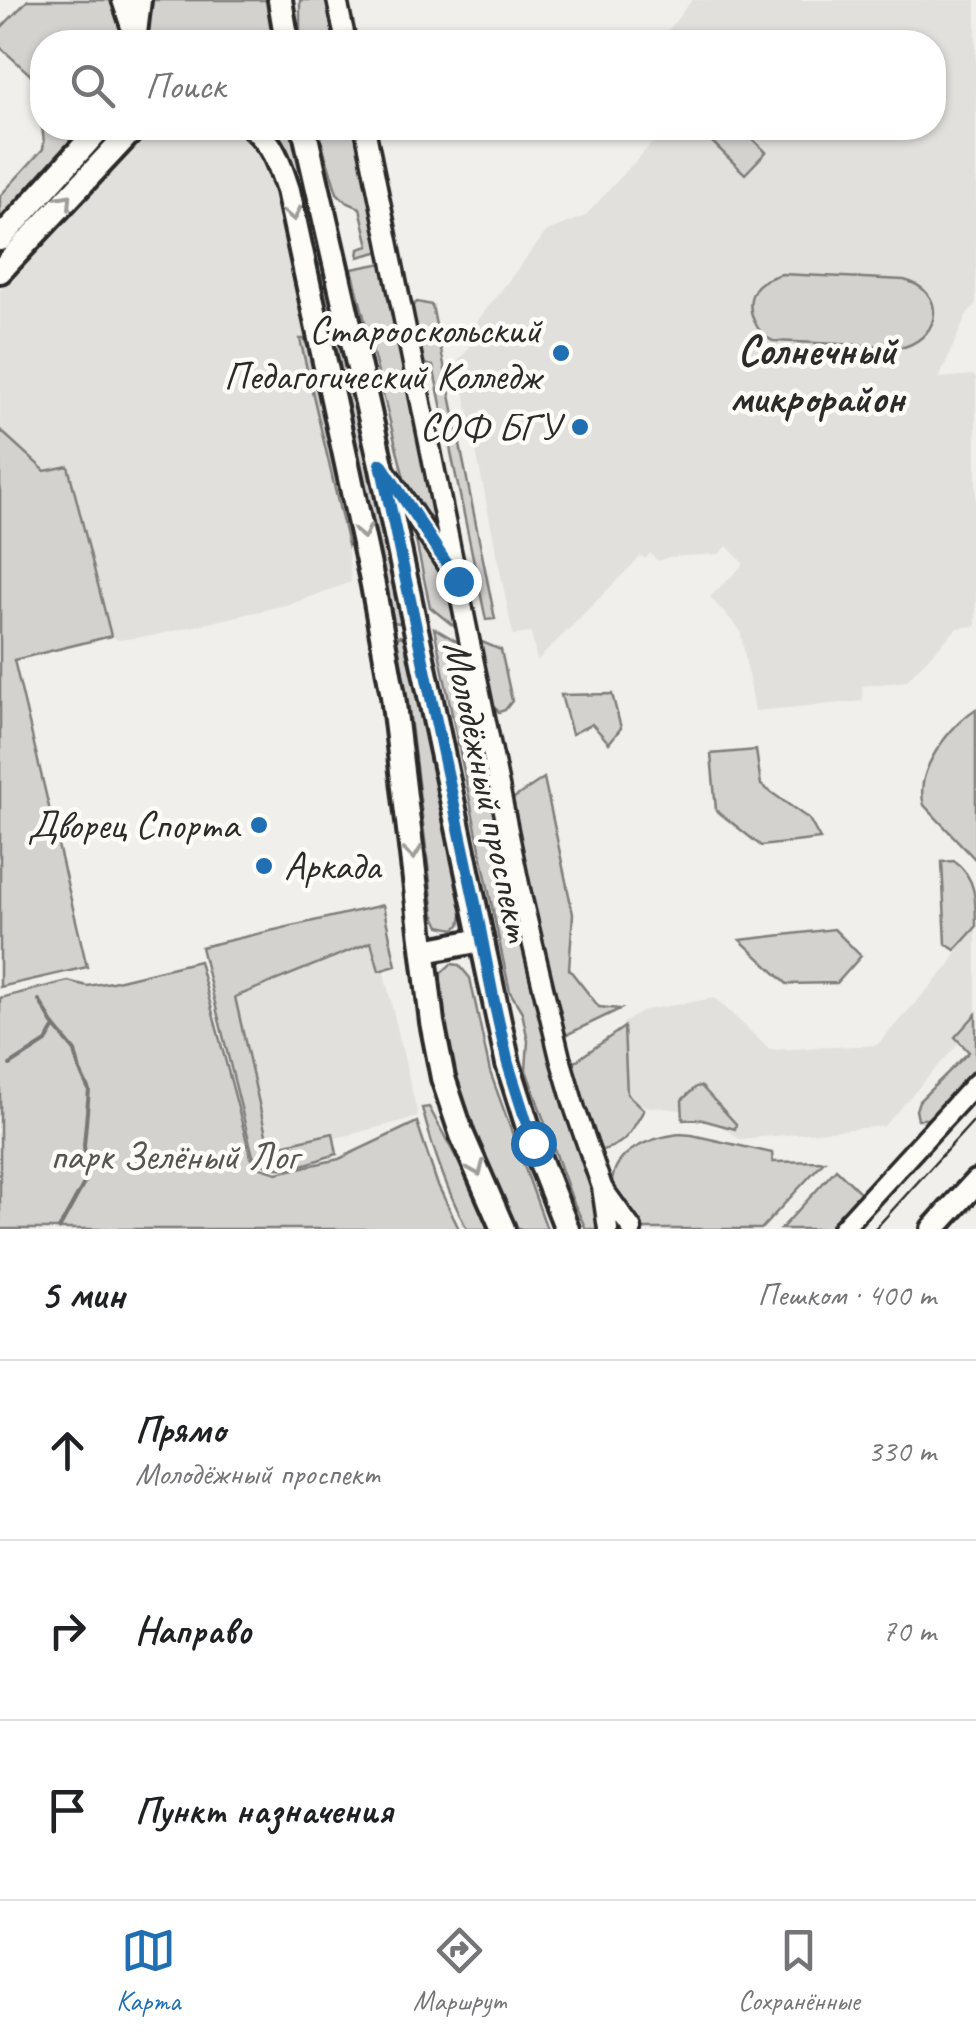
<!DOCTYPE html>
<html lang="ru">
<head>
<meta charset="utf-8">
<style>
  body { margin:0; font-family:Caveat,sans-serif; background:#f2f2f2; color:#202124 }
  .stop { position:absolute; width:30px; height:30px; margin:-22px; border:8px solid #1f6fb2; border-radius:50%; background:#fff }
  .stop.end { background:#1f6fb2; border-color:#fff; box-shadow:0 2px 10px #0008 }
  .list { margin:0; padding:0; list-style:none }
  h2 { display:flex; justify-content:space-between; align-items:center; height:130px; margin:0; padding:0 40px; font-size:42px }
  h2 small { font-size:32px; font-weight:400; color:#757577 }
  .list li { display:grid; grid-template-columns:65px 1fr auto; gap:30px; align-items:center; box-sizing:border-box; height:180px; padding:0 40px; border-top:2px solid #e0e0e0 }
  .list b { display:block; font-size:38px; white-space:nowrap }
  .list p { margin:0; font-size:32px; white-space:nowrap; color:#757577 }
  .list em { font-size:32px; font-style:normal; color:#757577 }
  .icon { flex:none; width:55px; height:55px; fill:none; stroke:currentColor; stroke-width:2; stroke-linecap:round; stroke-linejoin:round }
  .map { position:relative; flex:none; width:976px; height:1229px; overflow:hidden }
  .search { position:absolute; background:#fff; box-shadow:0 2px 8px #0004; left:30px; right:30px; top:30px; height:110px; display:flex; align-items:center; gap:25px; box-sizing:border-box; padding:0 35px; border-radius:40px; color:#757577; font-size:38px }
  .sheet { height:670px; background:#fff }
  nav { display:flex; justify-content:space-around; align-items:center; box-sizing:border-box; height:140px; border-top:2px solid #e0e0e0; background:#fff; font-size:28px; color:#757577 }
  nav a { display:grid; justify-items:center; gap:5px }
  nav .on { color:#1f6fb2 }
  .map>svg:first-child { display:block }
  .built { fill:#e1e0dc }
  .green { fill:#d3d2cf; stroke:#7f7e7d; stroke-width:2.5 }
  .lines { fill:none; stroke-linecap:round; stroke-linejoin:round }
  .stream { stroke:#777775; stroke-width:4 }
  .minor-casing { stroke:#2b2b2b; stroke-width:25 }
  .major-casing { stroke:#2b2b2b; stroke-width:30 }
  .minor { stroke:#fdfcf7; stroke-width:18 }
  .major { stroke:#fdfcf7; stroke-width:22 }
  .tram { stroke:#2b2b2b; stroke-width:2.5 }
  .oneway { stroke:#9e9e9b }
  .route { stroke:#1f6fb2; stroke-width:12 }
  .poi-dot { fill:#1f6fb2; stroke:#fdfcf7; stroke-width:4 }
  .labels { text-anchor:middle; dominant-baseline:central; stroke-width:9; stroke-linejoin:round; paint-order:stroke }
  .poi-label { font-size:40px; fill:#2b2b2b; stroke:#fdfcf7; text-anchor:end }
  .street-label { font-size:40px; fill:#2b2b2b; stroke:#fdfcf7 }
  .park-label { font-size:40px; fill:#555554; stroke:#fdfcf7 }
  .neighbourhood-label { font-size:42px; font-weight:bold; fill:#2b2b2b; stroke:#fdfcf7 }
</style>
</head>
<body>
<div class="map">
<svg width="976" height="1229" viewBox="0 0 976 1229">
  <rect width="100%" height="100%" fill="#f0efeb"/>
  <filter id="ink" filterUnits="userSpaceOnUse"><feTurbulence type="fractalNoise" baseFrequency=".01" numOctaves="2"/><feDisplacementMap in="SourceGraphic" scale="20" xChannelSelector="R" yChannelSelector="G"/><feConvolveMatrix kernelMatrix="1 2 1 2 8 2 1 2 1" color-interpolation-filters="sRGB"/></filter>
  <g filter="url(#ink)">
    <g class="built">
      <polygon points="692,0 976,0 976,305 967,314 939,378 973,375 976,378 976,626 957,628 906,681 862,686 863,701 755,711 740,630 710,597 744,564 727,546 719,554 668,557 658,561 650,553 645,559 641,556 537,661 531,633 513,635 458,361 469,348 468,333 547,231 585,216 666,128 934,128 934,42 659,42"/>
      <polygon points="151,128 229,128 256,151 272,181 346,525 351,582 294,603 156,635 119,640 111,636 68,467 45,471 0,430 0,290 142,134"/>
      <polygon points="976,920 976,1024 884,1126 740,1139 699,1112 618,1103 623,1023 645,1010 715,998 770,1050 877,1045 948,967"/>
      <polygon points="375,934 418,1117 266,1156 229,994"/>
    </g>
    <g class="green">
      <polygon points="28,0 110,0 122,35 123,42 42,42 42,128 89,128 0,225 0,196 43,149 44,142 36,80 0,47 0,29"/>
      <path d="M150 0H267C272 14 276 28 270 42H147L145 18Z"/>
      <polygon points="300,0 329,0 336,42 300,42"/>
      <polygon points="269,128 290,128 324,260 322,264 319,265 317,262 294,172 285,147"/>
      <polygon points="317,128 354,128 381,251 358,257 359,249 369,246 360,208 346,202 337,193"/>
      <polygon points="711,128 741,128 766,152 745,174 704,134"/>
      <polygon points="383,263 444,547 408,494 352,269"/>
      <path d="M782 274 904 280C945 290 943 335 904 347L773 341C757 334 744 309 754 291 759 281 772 277 782 274Z"/>
      <polygon points="321,275 327,277 401,620 399,623 394,622"/>
      <polygon points="417,302 432,305 495,619 486,620 433,366 420,363 410,312 413,305"/>
      <polygon points="300,339 304,339 314,360 351,536 348,545"/>
      <polygon points="0,430 45,471 68,466 111,636 14,660 87,967 0,987"/>
      <polygon points="412,522 451,586 461,632 430,607"/>
      <polygon points="434,628 463,645 551,1063 567,1119 595,1198 600,1229 586,1229 572,1199 526,1070 528,1041 522,1012 510,992 504,964"/>
      <polygon points="399,636 405,638 463,911 460,925 454,929 440,926 434,914 409,709 397,640"/>
      <polygon points="477,640 501,650 512,701 505,710 499,712 493,705"/>
      <polygon points="612,694 621,728 609,743 592,724 572,734 561,695"/>
      <path d="M976 709V860L924 805C914 772 949 726 976 709Z"/>
      <polygon points="756,750 761,785 809,819 820,839 761,846 716,810 711,754"/>
      <polygon points="544,778 573,914 569,969 599,1007 620,1009 562,1037 536,924 511,800"/>
      <path d="M954 861C976 877 976 899 976 927L955 950 946 944 942 862Z"/>
      <path d="M383 905 396 966 379 971 371 942 235 997 269 1148 333 1133 337 1154C311 1161 274 1181 253 1156L201 947Z"/>
      <polygon points="834,929 861,956 837,983 787,984 740,940"/>
      <polygon points="199,961 251,1157 258,1167 277,1173 339,1159 417,1122 437,1183 459,1229 0,1229 0,998 68,981 87,986 112,982"/>
      <path d="M451 964 459 965 470 978 490 1072 547 1229H517C482 1148 438 1063 441 973Z"/>
      <polygon points="976,1014 976,1068 936,1113 927,1119 918,1119 916,1110 919,1101 969,1052 955,1037"/>
      <path d="M624 1027 627 1094 644 1110C630 1133 626 1146 597 1151L570 1065Z"/>
      <polygon points="701,1086 736,1124 735,1129 699,1119 683,1120 682,1100 696,1087"/>
      <path d="M429 1107 459 1163 488 1229H467C447 1191 433 1150 422 1108Z"/>
      <path d="M679 1134 692 1135 772 1153 773 1162 824 1161 761 1229H643L612 1184C613 1150 651 1138 679 1134Z"/>
      <polygon points="836,1169 862,1194 831,1229 781,1229"/>
    </g>
    <g class="lines">
      <g class="stream">
        <polyline points="39,1000 55,1027 75,1051 80,1071 89,1090 84,1145 87,1178 59,1229"/>
        <polyline points="10,1065 46,1042 55,1027"/>
      </g>
      <g class="minor-casing">
        <g id="minor">
          <polyline points="122,0 133,33"/>
          <polyline points="337,0 346,42"/>
          <polyline points="365,128 522,899 560,1058 575,1109 602,1187 608,1229"/>
          <polyline points="387,473 452,573"/>
          <polyline points="603,1189 632,1229"/>
          <polyline points="842,1229 976,1083"/>
        </g>
      </g>
      <g class="major-casing">
        <g id="major">
          <polyline points="280,0 287,42"/>
          <polyline points="134,42 139,0"/>
          <path d="M254 128C274 145 280 166 288 190L373 585 393 696 432 1022 443 1078 462 1135 503 1229"/>
          <polyline points="304,128 381,464 508,1064 533,1143 567,1229"/>
          <polyline points="0,239 100,128"/>
          <polyline points="0,271 134,128"/>
          <polyline points="425,951 481,940"/>
          <polyline points="933,1229 976,1182"/>
        </g>
      </g>
      <use href="#minor" class="minor"/>
      <use href="#major" class="major"/>
      <polyline class="tram" points="875,1229 976,1118"/>
    </g>
    <defs><path id="oneway-chevron" d="M-2-3.5L2.5 0L-2 3.5" fill="none" stroke-width="1.6" stroke-linecap="round" stroke-linejoin="round" transform="scale(2.5)"/></defs>
    <g class="oneway">
      <use href="#oneway-chevron" transform="translate(66 200) rotate(-47)"/>
      <use href="#oneway-chevron" transform="translate(293 214) rotate(77)"/>
      <use href="#oneway-chevron" transform="translate(363 532) rotate(78)"/>
      <use href="#oneway-chevron" transform="translate(413 853) rotate(83)"/>
      <use href="#oneway-chevron" transform="translate(477 1169) rotate(67)"/>
    </g>
  </g>
  <g class="lines" filter="url(#ink)">
    <polyline class="route" points="458,581 381,464 475,903 493,997 508,1064 533,1143"/>
  </g>
  <g class="poi-dot">
    <circle cx="561" cy="353" r="10"/>
    <circle cx="580" cy="427" r="10"/>
    <circle cx="259" cy="825" r="10"/>
    <circle cx="264" cy="866" r="10"/>
  </g>
  <g class="labels">
    <g class="poi-label">
      <text x="541" y="330">Старооскольский<tspan x="541" dy="46">Педагогический Колледж</tspan></text>
      <text x="560" y="427">СОФ БГУ</text>
      <text x="239" y="825">Дворец Спорта</text>
      <text x="284" y="866" text-anchor="start">Аркада</text>
    </g>
    <g class="street-label">
      <text transform="translate(488 791) rotate(78)">Молодёжный проспект</text>
    </g>
    <g class="park-label">
      <text x="174" y="1156">парк Зелёный Лог</text>
    </g>
    <g class="neighbourhood-label">
      <text x="817" y="350">Солнечный<tspan x="817" dy="48">микрорайон</tspan></text>
    </g>
  </g>
</svg>
<div class="stop" style="left:533px;top:1143px"></div>
<div class="stop end" style="left:458px;top:581px"></div>
<div class="search"><svg class="icon" aria-label="search" viewBox="0 0 24 24"><circle cx="10" cy="10" r="6"/><path d="M15 15l6 6"/></svg>Поиск</div>
</div>
<section class="sheet">
<h2>5 мин<small>Пешком · 400 m</small></h2>
<ul class="list">
<li><svg class="icon" aria-label="ahead" viewBox="0 0 24 24"><path d="M12 20V5M6 11l6-6 6 6"/></svg><div><b>Прямо</b><p>Молодёжный проспект</p></div><em>330 m</em></li>
<li><svg class="icon" aria-label="right" viewBox="0 0 24 24"><path d="M7 20v-9h11M14 6l5 5-5 5"/></svg><div><b>Направо</b></div><em>70 m</em></li>
<li><svg class="icon" aria-label="arrive" viewBox="0 0 24 24"><path d="M6 21V4h12l-3 4 3 4H6"/></svg><div><b>Пункт назначения</b></div></li>
</ul>
</section>
<nav>
<a class="on"><svg class="icon" aria-label="map" viewBox="0 0 24 24"><path d="M3 6l6-2 6 2 6-2v14l-6 2-6-2-6 2zM9 4v14M15 6v14"/></svg>Карта</a>
<a><svg class="icon" aria-label="directions" viewBox="0 0 24 24"><path d="M12 3l9 9-9 9-9-9zM9 14v-3h6M13 9l2 2-2 2"/></svg>Маршрут</a>
<a><svg class="icon" aria-label="saved" viewBox="0 0 24 24"><path d="M7 4h10v16l-5-4-5 4z"/></svg>Сохранённые</a>
</nav>
</body>
</html>
